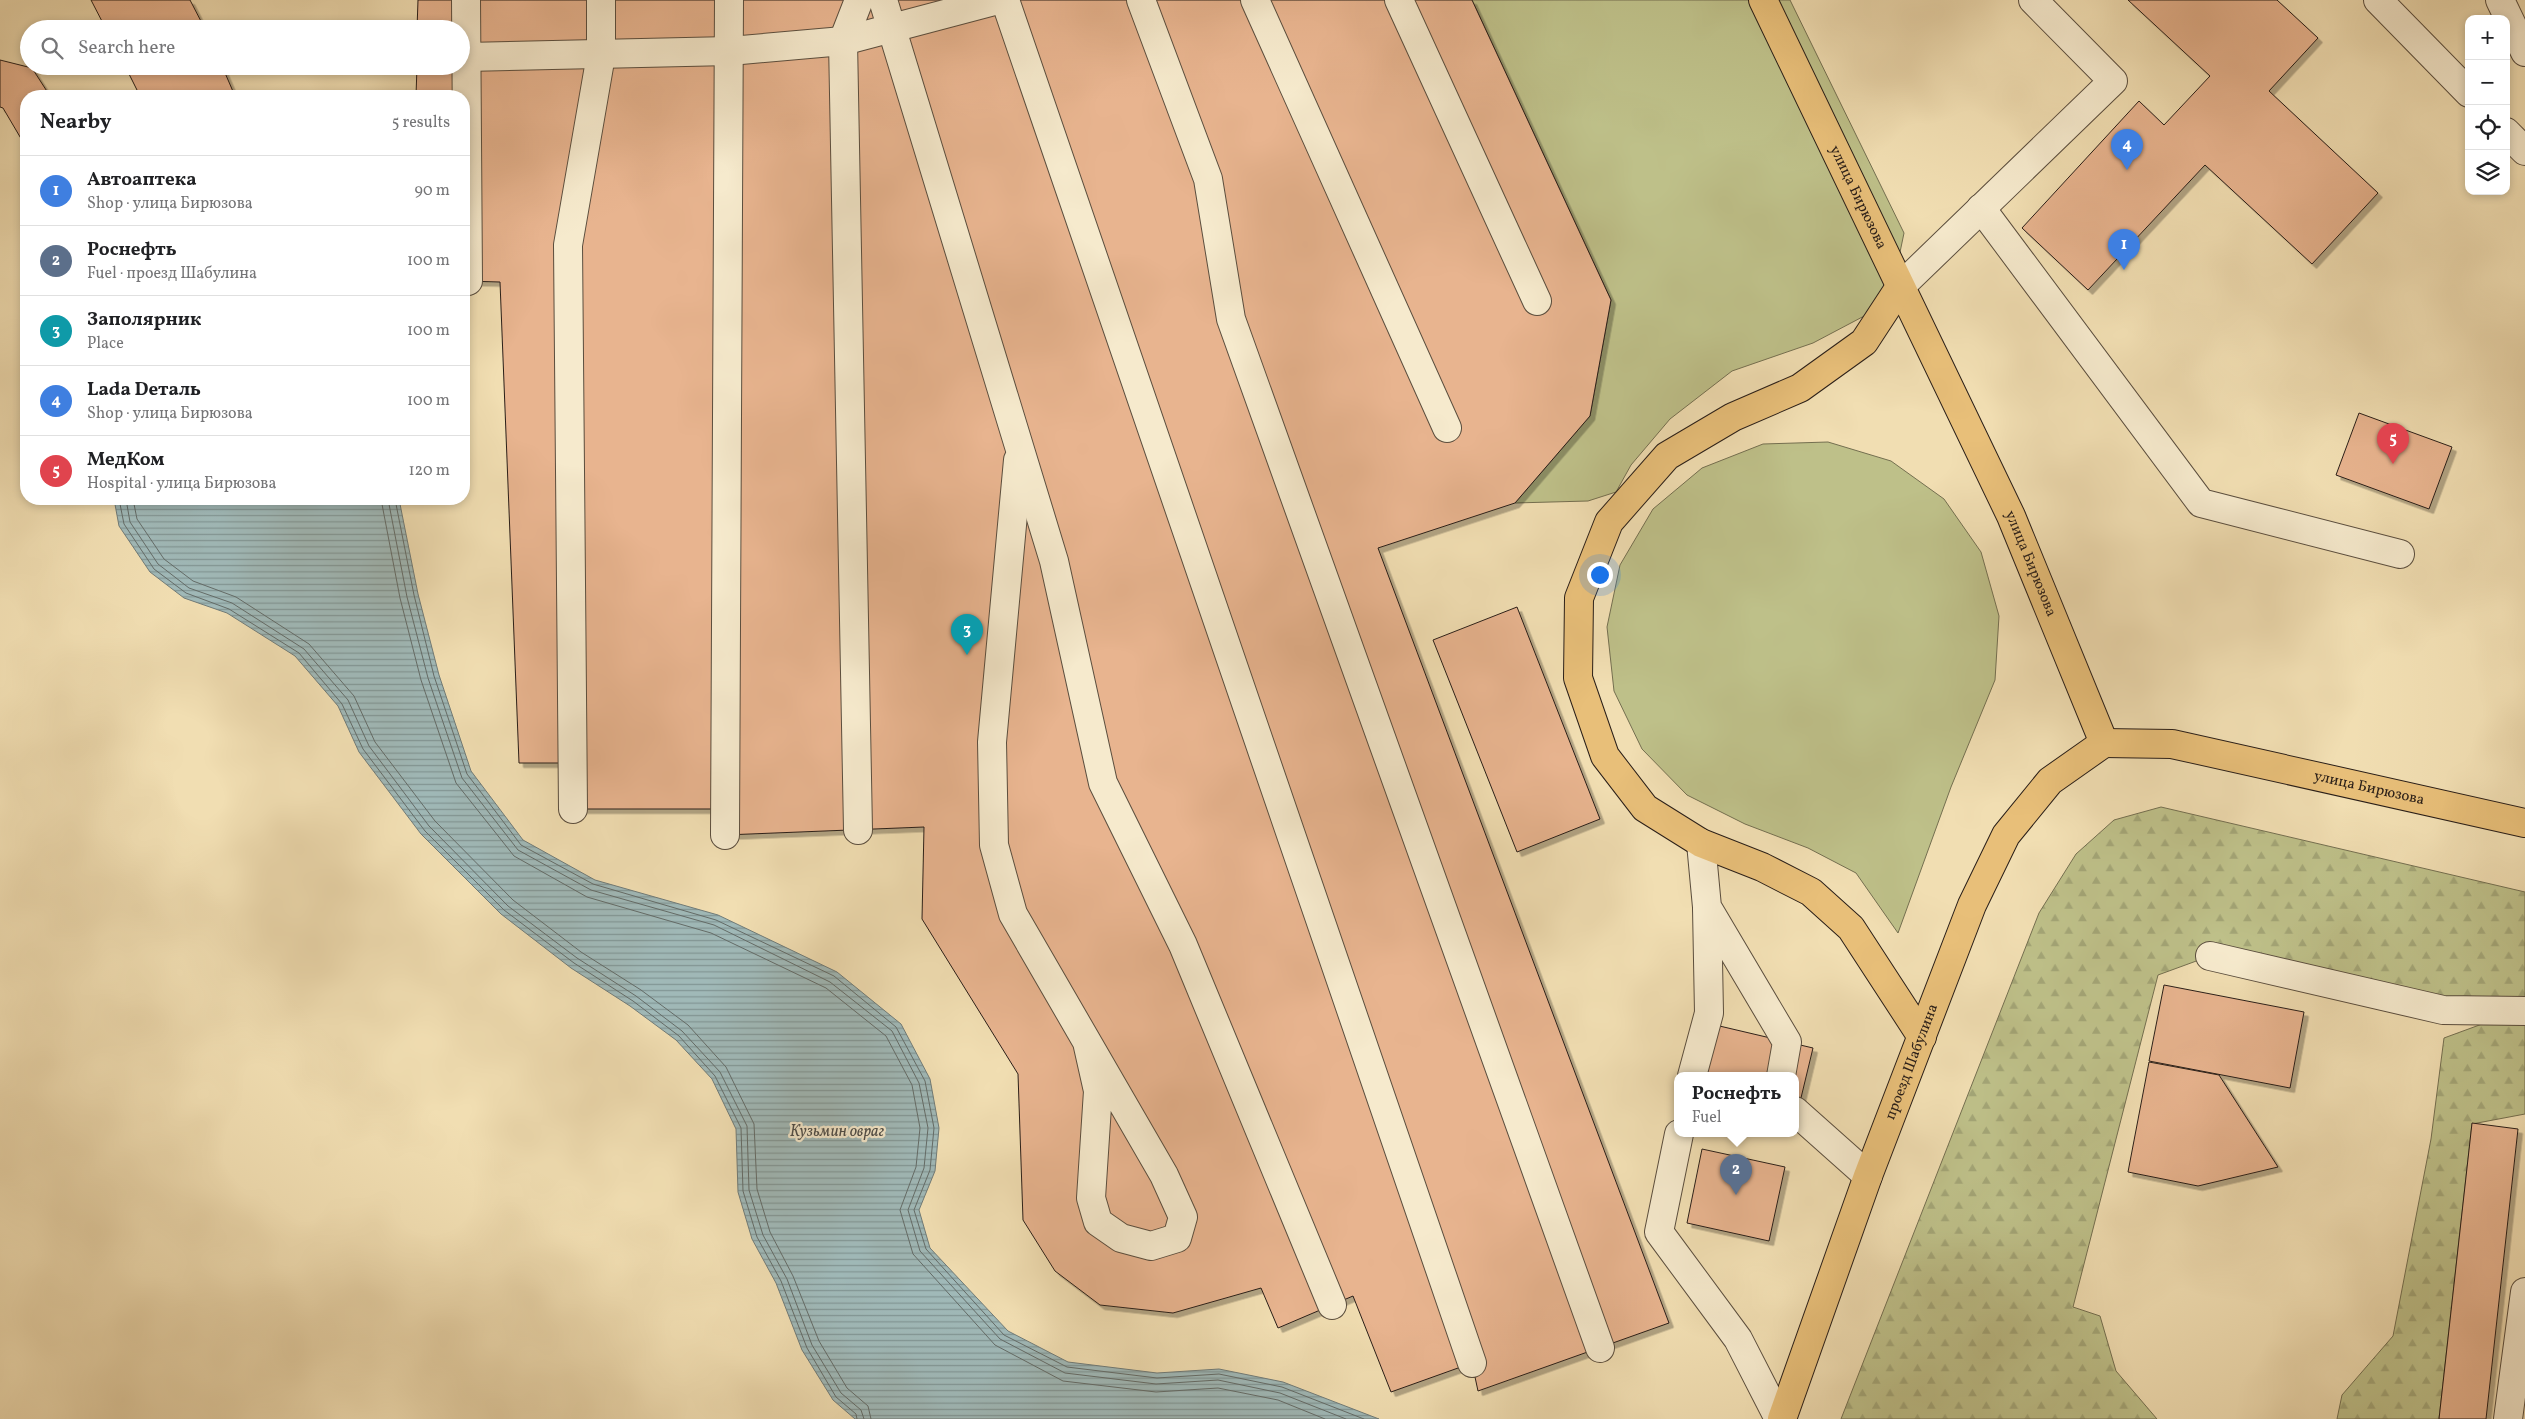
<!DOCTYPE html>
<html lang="en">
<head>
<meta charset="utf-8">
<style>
  body { margin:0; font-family:Vollkorn,serif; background:#f2f2f2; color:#202124 }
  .controls { position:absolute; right:15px; top:15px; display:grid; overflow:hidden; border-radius:10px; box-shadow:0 2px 8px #0003 }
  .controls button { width:45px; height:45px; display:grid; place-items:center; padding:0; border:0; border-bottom:1px solid #e0e0e0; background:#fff; color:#202124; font:25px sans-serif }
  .you { position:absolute; left:1599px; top:574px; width:18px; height:18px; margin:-12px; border:4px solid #fff; border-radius:50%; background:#1a73e8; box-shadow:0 0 0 8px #1a73e833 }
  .badge { display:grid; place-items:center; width:32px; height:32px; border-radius:50%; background:#2563eb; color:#fff; font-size:16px; font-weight:700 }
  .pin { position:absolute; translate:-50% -41px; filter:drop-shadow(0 1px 2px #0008) }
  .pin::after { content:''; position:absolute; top:26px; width:18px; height:15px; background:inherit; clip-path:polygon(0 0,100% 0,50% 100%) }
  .popup { position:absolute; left:1674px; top:1072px; width:125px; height:65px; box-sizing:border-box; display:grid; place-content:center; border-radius:10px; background:#fff; filter:drop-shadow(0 1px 4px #0005); font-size:16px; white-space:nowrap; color:#757577 }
  .popup b { font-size:19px; color:#202124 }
  .popup::after { content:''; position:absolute; left:50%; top:100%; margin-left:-10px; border:10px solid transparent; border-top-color:#fff }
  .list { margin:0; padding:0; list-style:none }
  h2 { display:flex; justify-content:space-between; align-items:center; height:65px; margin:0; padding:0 20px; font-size:21px }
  h2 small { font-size:16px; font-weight:400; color:#757577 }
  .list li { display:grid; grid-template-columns:32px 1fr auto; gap:15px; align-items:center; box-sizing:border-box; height:70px; padding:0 20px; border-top:1px solid #e0e0e0 }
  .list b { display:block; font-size:19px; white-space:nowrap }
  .list p { margin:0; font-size:16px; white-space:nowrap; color:#757577 }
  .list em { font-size:16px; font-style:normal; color:#757577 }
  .icon { flex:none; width:28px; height:28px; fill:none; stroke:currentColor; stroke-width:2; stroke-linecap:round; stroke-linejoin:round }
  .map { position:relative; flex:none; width:2525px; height:1419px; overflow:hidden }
  .search { position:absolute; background:#fff; box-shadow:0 2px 8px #0003; left:20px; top:20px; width:450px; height:55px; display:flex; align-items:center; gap:12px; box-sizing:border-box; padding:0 18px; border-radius:28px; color:#757577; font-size:19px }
  .panel { position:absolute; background:#fff; box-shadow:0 2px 8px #0003; left:20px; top:90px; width:450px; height:415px; border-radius:20px }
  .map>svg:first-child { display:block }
  .grass { fill:#bec089; stroke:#746f50 }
  .forest { fill:url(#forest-firs); stroke:#746f50 }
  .water { fill:url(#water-rules); stroke:#707b78 }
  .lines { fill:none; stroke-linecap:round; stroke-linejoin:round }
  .shore { stroke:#646c68; stroke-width:1 }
  .building { fill:#e8b48f; stroke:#291e18; filter:url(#shadow) }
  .minor-casing { stroke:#5b4e3e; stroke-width:30 }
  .major-casing { stroke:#291e18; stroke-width:30 }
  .minor { stroke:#f6eacd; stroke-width:28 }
  .major { stroke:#e8bf79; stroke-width:28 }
  .labels { text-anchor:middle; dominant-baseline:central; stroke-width:4.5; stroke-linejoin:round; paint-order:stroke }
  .street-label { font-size:15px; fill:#291e18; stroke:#f6eacd }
  .water-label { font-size:16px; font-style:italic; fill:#4d4c48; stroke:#f6eacd }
</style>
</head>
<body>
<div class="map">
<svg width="2525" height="1419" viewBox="0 0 2525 1419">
  <defs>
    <pattern id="forest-firs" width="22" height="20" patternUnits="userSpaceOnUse" patternTransform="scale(1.25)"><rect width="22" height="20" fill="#bec089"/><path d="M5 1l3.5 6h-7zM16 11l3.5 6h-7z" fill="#a3a576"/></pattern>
    <pattern id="water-rules" width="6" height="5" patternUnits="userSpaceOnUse" patternTransform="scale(1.25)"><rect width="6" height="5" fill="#a0b9b8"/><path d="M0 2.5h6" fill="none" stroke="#829695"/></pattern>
    <filter id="shadow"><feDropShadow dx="4.5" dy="4.5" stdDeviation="0" flood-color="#0004"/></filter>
  </defs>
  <rect width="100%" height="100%" fill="#f1deb2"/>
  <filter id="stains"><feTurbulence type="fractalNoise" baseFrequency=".004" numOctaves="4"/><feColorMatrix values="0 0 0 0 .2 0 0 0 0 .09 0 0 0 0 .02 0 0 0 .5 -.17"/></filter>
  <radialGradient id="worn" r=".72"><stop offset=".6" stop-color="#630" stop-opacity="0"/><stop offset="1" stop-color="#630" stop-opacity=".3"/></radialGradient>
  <g class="grass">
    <polygon points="1472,0 1790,0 1904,233 1894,281 1868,314 1813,343 1732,371 1670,419 1631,465 1616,492 1588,501 1515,503 1590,416 1611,300"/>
    <polygon points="1828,442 1891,461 1944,499 1981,552 1999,616 1995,680 1951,787 1898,933 1856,873 1808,848 1745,824 1687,795 1642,749 1614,691 1607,627 1620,565 1653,509 1702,468 1763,444"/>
  </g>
  <polygon class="forest" points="2161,807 2525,892 2525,1114 2472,1124 2439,1419 2337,1419 2342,1395 2393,1336 2431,1139 2444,1038 2493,1020 2210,956 2158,975 2073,1307 2100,1316 2116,1371 2157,1419 1841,1419 2039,913 2076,854 2114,820"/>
  <polygon class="water" points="114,499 399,499 418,594 439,675 471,771 523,840 595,880 718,915 837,972 901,1024 930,1079 939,1128 935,1171 919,1210 930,1248 1008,1331 1068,1362 1157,1373 1219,1369 1283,1382 1379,1419 855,1419 833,1400 802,1350 776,1283 752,1239 738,1192 736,1129 712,1079 676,1040 630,1006 571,968 501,914 421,834 359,752 338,706 295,656 227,613 184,598 150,572 119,526"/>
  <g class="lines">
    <g class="shore">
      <polyline points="119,499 124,524 154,569 186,593 229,609 299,653 342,704 363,749 425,831 504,910 574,963 633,1001 679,1036 715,1076 741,1128 743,1191 757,1237 781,1281 807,1348 836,1397 856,1414 857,1419"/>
      <polyline points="126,499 130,522 158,564 189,588 232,603 304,649 348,700 369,746 429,826 508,906 577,958 636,996 682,1031 720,1072 747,1126 749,1190 763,1235 787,1279 812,1345 841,1393 861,1410 864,1419"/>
      <polyline points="133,499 137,519 164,559 193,581 236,597 309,644 354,696 375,742 435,821 513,900 581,952 641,990 688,1025 726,1067 754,1124 757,1189 770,1232 793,1276 819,1341 847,1388 868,1406 871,1419"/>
      <polyline points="381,499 400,598 421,680 456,783 514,856 587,897 711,933 826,988 886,1036 912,1085 920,1128 916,1167 900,1210 913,1254 995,1345 1063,1381 1156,1392 1218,1388 1278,1400 1325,1419"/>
      <polyline points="388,499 407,597 428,678 462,778 518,850 591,890 714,925 830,982 892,1031 919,1083 928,1128 924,1168 908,1210 920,1251 1000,1339 1065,1373 1156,1384 1218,1380 1280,1393 1346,1419"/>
      <polyline points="395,499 414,595 434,676 467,774 521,845 593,884 716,920 834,976 896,1027 925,1081 934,1128 930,1170 914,1210 926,1249 1004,1335 1067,1367 1157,1378 1219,1374 1282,1387 1364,1419"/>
    </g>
  </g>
  <g class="building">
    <polygon points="91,0 190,0 205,29 106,29"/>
    <polygon points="418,0 1472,0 1611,300 1590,416 1515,503 1378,548 1669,1323 1478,1391 1472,1363 1391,1392 1353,1296 1278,1328 1261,1288 1173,1313 1100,1305 1055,1271 1023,1220 1018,1074 922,919 924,827 725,835 724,809 573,809 573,763 519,763 500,282 464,281 464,96 416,96 417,66 461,66 461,29 417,29"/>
    <polygon points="2128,0 2277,0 2318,38 2269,91 2378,193 2312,264 2205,165 2088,290 2022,228 2139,101 2164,125 2210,76"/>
    <polygon points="0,60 32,68 50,96 26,96 26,147 3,108 0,107"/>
    <polygon points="125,66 222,66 235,96 140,96"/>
    <polygon points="2359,413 2452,447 2429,509 2336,475"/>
    <polygon points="1517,607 1600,819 1517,852 1433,640"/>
    <polygon points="2164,985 2304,1012 2290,1088 2149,1061"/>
    <polygon points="1711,1024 1813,1048 1800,1102 1795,1100 1795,1076 1699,1076"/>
    <polygon points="2149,1062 2219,1075 2278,1167 2198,1186 2128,1172"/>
    <polygon points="2472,1123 2518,1129 2486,1419 2439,1419"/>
    <polygon points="1702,1149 1785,1167 1769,1241 1687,1223"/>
  </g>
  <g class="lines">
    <g class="minor-casing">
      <g id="minor">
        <polyline points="466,0 468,281"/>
        <polyline points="883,0 1054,561 1103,783 1183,945 1332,1305"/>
        <polyline points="1005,0 1472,1363"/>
        <polyline points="1141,0 1208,179 1231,319 1600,1348"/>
        <polyline points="1255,0 1447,428"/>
        <polyline points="1399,0 1537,301"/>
        <polyline points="2378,0 2469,93"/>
        <polyline points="2500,0 2525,52"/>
        <polyline points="466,57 730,51 843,41 998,0"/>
        <polyline points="2506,132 2525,151"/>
        <polyline points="1981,208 2201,503 2400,554"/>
        <polyline points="1900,287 2113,81 2033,0"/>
        <polyline points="1018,460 992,742 994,845 1013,914 1164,1175 1183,1217 1177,1238 1151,1246 1121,1238 1098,1222 1091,1198 1098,1091 1087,1042"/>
        <polyline points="573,809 568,245 601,55 601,0"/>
        <polyline points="858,830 843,41 859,0"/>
        <polyline points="725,835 729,0"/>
        <polyline points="1701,843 1707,907 1787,1042 1781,1076"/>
        <polyline points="2210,956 2443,1010 2525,1011"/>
        <polyline points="1692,1076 1709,1013 1707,908"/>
        <polyline points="1795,1111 1868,1176"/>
        <polyline points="1679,1134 1659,1232 1738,1339 1779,1419"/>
        <polyline points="2508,1419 2525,1292"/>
      </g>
    </g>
    <g class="major-casing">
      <g id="major">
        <path id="s1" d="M1763 0 2011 516 2104 743"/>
        <polyline points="1900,287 1864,342 1800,388 1733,417 1667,456 1609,522 1579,598 1578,678 1605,756 1645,808 1701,843 1762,867 1811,892 1851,928 1922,1037"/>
        <path id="s2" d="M2104 743 2172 744 2525 823"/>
        <path id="s3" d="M1782 1419 1868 1176 1972 905 2006 835 2050 781 2104 743"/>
      </g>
    </g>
    <use href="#minor" class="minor"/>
    <use href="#major" class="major"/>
  </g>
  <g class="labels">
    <g class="street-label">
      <text stroke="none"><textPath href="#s1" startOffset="219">улица Бирюзова</textPath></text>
      <text stroke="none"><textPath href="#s1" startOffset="624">улица Бирюзова</textPath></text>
      <text stroke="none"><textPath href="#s2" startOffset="270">улица Бирюзова</textPath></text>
      <text stroke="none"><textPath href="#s3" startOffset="380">проезд Шабулина</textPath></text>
    </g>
    <g class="water-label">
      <text x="837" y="1132">Кузьмин овраг</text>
    </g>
  </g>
  <rect width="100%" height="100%" filter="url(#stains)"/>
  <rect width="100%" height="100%" fill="url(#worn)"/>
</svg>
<div class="controls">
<button>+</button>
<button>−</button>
<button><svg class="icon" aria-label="locate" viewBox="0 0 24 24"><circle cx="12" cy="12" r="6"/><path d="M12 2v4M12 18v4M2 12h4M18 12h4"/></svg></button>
<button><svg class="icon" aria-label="layers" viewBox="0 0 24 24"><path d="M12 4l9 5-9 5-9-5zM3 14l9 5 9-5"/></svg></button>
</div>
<div class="you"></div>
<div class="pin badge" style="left:2124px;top:270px;background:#3f7fe0">1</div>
<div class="pin badge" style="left:1736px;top:1195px;background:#5c6f8a">2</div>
<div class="popup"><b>Роснефть</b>Fuel</div>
<div class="pin badge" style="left:967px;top:655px;background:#0f9aa8">3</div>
<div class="pin badge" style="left:2127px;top:170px;background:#3f7fe0">4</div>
<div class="pin badge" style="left:2393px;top:464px;background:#e0444e">5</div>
<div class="search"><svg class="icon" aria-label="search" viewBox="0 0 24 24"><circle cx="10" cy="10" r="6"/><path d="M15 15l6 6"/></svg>Search here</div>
<section class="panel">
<h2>Nearby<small>5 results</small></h2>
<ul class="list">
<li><span class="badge" style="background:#3f7fe0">1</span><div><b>Автоаптека</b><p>Shop · улица Бирюзова</p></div><em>90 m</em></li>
<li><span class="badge" style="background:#5c6f8a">2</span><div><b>Роснефть</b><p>Fuel · проезд Шабулина</p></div><em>100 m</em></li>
<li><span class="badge" style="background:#0f9aa8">3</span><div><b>Заполярник</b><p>Place</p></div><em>100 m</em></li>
<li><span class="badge" style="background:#3f7fe0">4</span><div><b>Lada Dеталь</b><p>Shop · улица Бирюзова</p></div><em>100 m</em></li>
<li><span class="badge" style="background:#e0444e">5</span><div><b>МедКом</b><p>Hospital · улица Бирюзова</p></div><em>120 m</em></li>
</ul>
</section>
</div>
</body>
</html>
